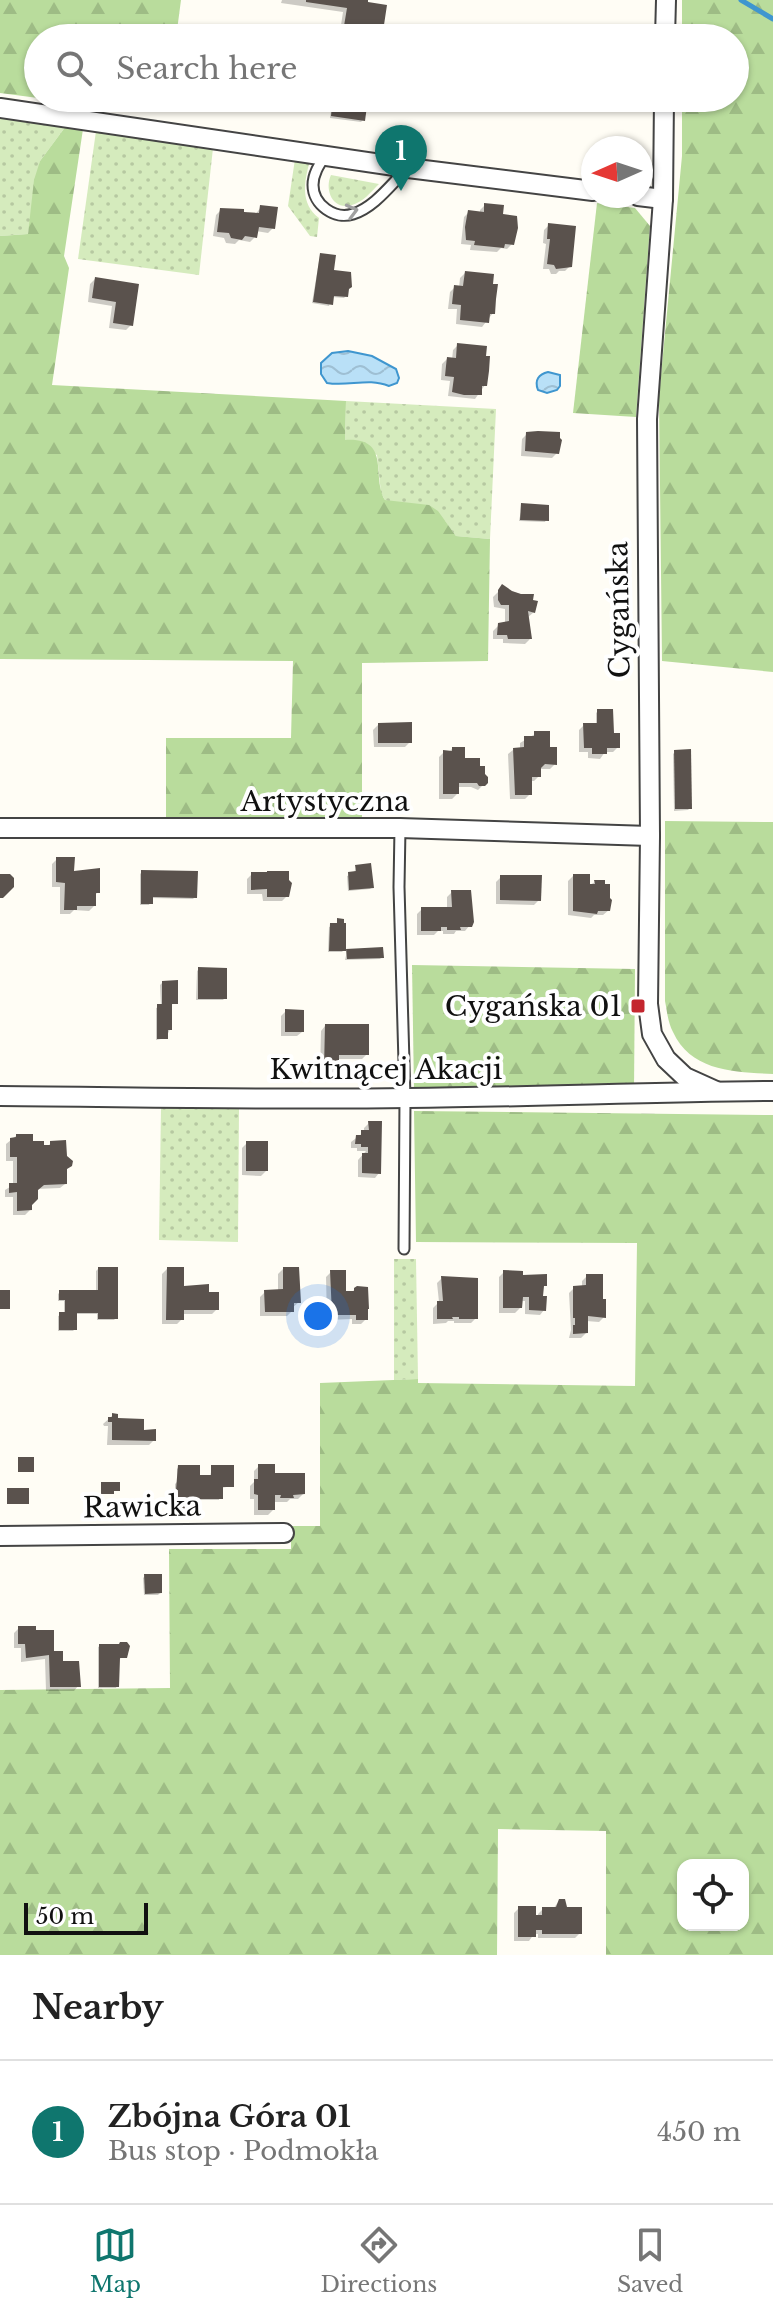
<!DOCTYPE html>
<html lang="en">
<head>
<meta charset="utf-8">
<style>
  body { margin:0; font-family:"Libre Baskerville",serif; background:#f6f6f6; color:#222 }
  .controls { position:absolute; right:24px; bottom:24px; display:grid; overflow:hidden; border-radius:16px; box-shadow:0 2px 6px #0004 }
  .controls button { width:72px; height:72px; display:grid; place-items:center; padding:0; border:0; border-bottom:2px solid #e0e0e0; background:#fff; color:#222; font:40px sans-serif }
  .compass { position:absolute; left:581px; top:136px; width:72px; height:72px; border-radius:50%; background:#fff; box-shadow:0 2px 6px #0004; rotate:267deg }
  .scale { position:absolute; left:24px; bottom:20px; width:124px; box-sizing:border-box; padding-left:8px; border:4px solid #111; border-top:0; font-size:22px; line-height:28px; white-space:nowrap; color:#111; -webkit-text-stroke:6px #fff; paint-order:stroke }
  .you { position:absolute; left:318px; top:1316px; width:28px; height:28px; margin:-20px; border:6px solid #fff; border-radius:50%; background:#1a73e8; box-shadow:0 0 0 12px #1a73e833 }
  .badge { display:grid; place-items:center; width:52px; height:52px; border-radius:50%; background:#0f766e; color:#fff; font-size:26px; font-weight:700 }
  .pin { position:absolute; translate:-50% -66px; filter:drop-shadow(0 2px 4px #0008) }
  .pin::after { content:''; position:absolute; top:42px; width:28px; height:24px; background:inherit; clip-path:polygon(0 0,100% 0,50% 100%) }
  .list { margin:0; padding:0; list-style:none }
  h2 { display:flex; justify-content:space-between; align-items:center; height:104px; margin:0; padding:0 32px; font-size:34px }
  h2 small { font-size:26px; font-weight:400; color:#767676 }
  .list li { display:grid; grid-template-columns:52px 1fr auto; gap:24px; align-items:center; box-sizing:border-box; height:144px; padding:0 32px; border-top:2px solid #e0e0e0 }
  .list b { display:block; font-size:30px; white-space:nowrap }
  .list p { margin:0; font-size:26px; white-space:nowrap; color:#767676 }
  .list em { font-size:26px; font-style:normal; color:#767676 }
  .icon { flex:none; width:44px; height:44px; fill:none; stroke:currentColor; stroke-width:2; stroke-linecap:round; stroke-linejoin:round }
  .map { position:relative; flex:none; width:773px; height:1955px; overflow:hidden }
  .search { position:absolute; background:#fff; box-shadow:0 2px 6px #0004; left:24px; right:24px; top:24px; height:88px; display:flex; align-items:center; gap:20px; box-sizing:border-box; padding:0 28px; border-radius:44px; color:#767676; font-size:30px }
  .sheet { height:248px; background:#fff }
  nav { display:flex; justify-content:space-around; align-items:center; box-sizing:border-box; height:112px; border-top:2px solid #e0e0e0; background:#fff; font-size:22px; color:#767676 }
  nav a { display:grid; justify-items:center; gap:4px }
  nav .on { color:#0f766e }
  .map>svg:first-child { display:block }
  .grass { fill:url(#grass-dots) }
  .forest { fill:url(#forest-firs); fill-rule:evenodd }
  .water { fill:url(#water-waves); stroke:#3f96cf; stroke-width:2 }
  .shadow { fill:#0003 }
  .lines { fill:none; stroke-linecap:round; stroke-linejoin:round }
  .stream { stroke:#3f96cf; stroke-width:5 }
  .building { fill:#5a524d }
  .service-casing { stroke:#444; stroke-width:13 }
  .minor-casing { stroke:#444; stroke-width:22 }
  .service { stroke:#fff; stroke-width:9 }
  .minor { stroke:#fff; stroke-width:18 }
  .oneway { stroke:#a0a0a0 }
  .poi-dot { fill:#c4262e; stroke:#fff; stroke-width:3 }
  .labels { text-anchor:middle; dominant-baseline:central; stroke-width:8; stroke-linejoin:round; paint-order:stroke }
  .street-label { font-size:28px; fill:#111; stroke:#fff }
  .poi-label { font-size:28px; fill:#111; stroke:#fff; text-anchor:end }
</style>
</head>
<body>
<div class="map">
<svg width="773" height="1955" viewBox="0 0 773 1955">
  <defs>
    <pattern id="grass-dots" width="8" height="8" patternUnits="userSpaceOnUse" patternTransform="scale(2)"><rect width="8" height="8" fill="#d5ebbd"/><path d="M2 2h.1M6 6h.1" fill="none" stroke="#b6c8a1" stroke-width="1.8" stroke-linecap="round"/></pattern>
    <pattern id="forest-firs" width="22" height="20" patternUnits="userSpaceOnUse" patternTransform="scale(2)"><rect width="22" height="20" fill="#b9dc9c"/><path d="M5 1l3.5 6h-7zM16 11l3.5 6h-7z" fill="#9ebc85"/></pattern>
    <pattern id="water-waves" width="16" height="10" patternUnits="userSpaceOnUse" patternTransform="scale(2)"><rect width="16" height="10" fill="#b9e0f7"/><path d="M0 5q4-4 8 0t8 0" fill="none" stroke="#9ebfd3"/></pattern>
  </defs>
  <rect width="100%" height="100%" fill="#fffdf5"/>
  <g class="grass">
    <polygon points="0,117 66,126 40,161 28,234 0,236"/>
    <polygon points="96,131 213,148 199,275 78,259"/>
    <path d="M295 159 310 161C304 181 300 204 319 218L317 237 310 236 288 206Z"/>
    <path d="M331 175 379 184C371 192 363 202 352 205 333 211 324 190 331 175Z"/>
    <polygon points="346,401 496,409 490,539 456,536 445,521 385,500 381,493 377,455 345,440"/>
    <polygon points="161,1108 239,1109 238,1242 159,1240"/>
    <polygon points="394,1259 416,1259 418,1379 394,1380"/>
  </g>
  <g class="forest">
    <polygon points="0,0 181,0 176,38 38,38 38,98 0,93"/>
    <polygon points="682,0 773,0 773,672 662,661 659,396 682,156 682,98 735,98 735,38 682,38"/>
    <polygon points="41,98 169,98 167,112"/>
    <path d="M66 126 83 129 64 256 69 268 52 385 346 401 345 440C392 437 371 477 385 500L429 505 438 511 456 536 490 539 488 661 362 663V819H166V738H291L293 661 0 659V236L28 234 34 180 40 161Z"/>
    <polygon points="597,203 635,208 650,226 636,417 573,413"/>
    <path d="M665 821 773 822V1074C736 1072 691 1072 673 1032 668 1023 667 1011 665 1001Z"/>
    <polygon points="412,965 635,969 634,1090 414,1090"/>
    <path d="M414 1111 773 1115V1955H606V1831L498 1829 497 1955H0V1690L170 1688 169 1549H291V1526H320V1383L418 1379V1383L635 1386 637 1243 416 1242ZM683 1865H743V1925H683Z"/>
  </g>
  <g class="water">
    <path d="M348 351 372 356 396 369 399 378 397 383 389 386C368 377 349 387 327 383L321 374V363L332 353Z"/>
    <path d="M548 372 560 375V386L557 390 547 393 538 390C534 380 539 374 548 372Z"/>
  </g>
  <g class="shadow">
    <polygon points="282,0 366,0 380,38 339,38 343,12 281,3"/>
    <polygon points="333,98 366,98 363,120 361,122 330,118"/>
    <polygon points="485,205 500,216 512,244 507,249 501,248 497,252 470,250 471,245 461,244 464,217 469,212 480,214 480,210"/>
    <polygon points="261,207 273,228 268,233 256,231 255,237 250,242 239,240 235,244 226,243 224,238 213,236 216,215 221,210 255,215"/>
    <polygon points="549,225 570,266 565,271 559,271 556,274 551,274 549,269 543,269 546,244 543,243 544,230"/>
    <polygon points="320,255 346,296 344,298 332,297 329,306 312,303"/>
    <polygon points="465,273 493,313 482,327 456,324 457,309 448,309 450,292 455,287 459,288 460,278"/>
    <polygon points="95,279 137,286 131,325 126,330 109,328 112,306 88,302 90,284"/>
    <polygon points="458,345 485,385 475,399 448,396 450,381 441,380 442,364 447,359 452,360 453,350"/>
    <polygon points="527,434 557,453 552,458 521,456 522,439"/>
    <polygon points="522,506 546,520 545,522 519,521"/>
    <polygon points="503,587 531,602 534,612 527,618 530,639 525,644 503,643 503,639 493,639 493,631 498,626 505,624 505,609 494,607 493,597"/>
    <polygon points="598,711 618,747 613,752 605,752 600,759 588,758 588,752 579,752 579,730 584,725 596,725 596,713"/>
    <polygon points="378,725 410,742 405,747 374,747 373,730"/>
    <polygon points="535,734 548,749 555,764 550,769 539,769 539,776 534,781 530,781 530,794 525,799 510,799 508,754 513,750 520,749 520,743"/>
    <polygon points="452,749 463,760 478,769 486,782 478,790 471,787 457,787 457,794 452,799 439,799 439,757 444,752 449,752"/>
    <polygon points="675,752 690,808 688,810 674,811 673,754"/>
    <polygon points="57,859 98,892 94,896 94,906 89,911 74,910 70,914 60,914 60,887 52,887 52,864"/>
    <polygon points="356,867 372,887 370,889 348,891 347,876 354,873"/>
    <polygon points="142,872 195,897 193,899 151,898 149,905 140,905 140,874"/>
    <polygon points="252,874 287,896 282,901 263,901 262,894 247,894 247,879"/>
    <polygon points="573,876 588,886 595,882 609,910 603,915 594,915 591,918 568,915 568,881"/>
    <polygon points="501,877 539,900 534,905 496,904 496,882"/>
    <polygon points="452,892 470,925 465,931 456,931 454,934 443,934 443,931 438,931 434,935 417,935 417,914 422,909 447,909 447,897"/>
    <polygon points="338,920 344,950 342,952 328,952 329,927 336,925"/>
    <polygon points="347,951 382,957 380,959 345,960"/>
    <polygon points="199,969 225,998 223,1000 196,1000 197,971"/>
    <polygon points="162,983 176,1003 170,1005 170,1029 166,1038 156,1040 156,1008 161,1006 160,985"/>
    <polygon points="286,1011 302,1032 297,1036 281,1036 281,1016"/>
    <polygon points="325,1026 367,1054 362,1059 337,1059 337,1069 332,1074 320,1074 321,1031"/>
    <polygon points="369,1123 379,1173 375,1178 358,1177 358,1160 366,1151 357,1151 357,1148 351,1148 351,1142 364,1132 364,1128"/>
    <polygon points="16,1136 42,1147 47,1147 51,1143 65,1170 65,1184 60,1188 36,1189 30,1210 25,1215 13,1215 13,1197 5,1197 5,1190 13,1185 13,1161 6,1161 6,1144"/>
    <polygon points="247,1143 266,1171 261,1176 242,1175 242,1148"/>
    <polygon points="98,1269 116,1318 114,1320 97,1320 97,1314 75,1314 75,1329 73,1331 58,1331 58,1316 64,1314 64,1301 58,1301 58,1294 60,1292 96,1292 96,1271"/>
    <polygon points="167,1269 182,1289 207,1294 217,1309 212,1314 182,1314 182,1319 177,1324 162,1324 162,1274"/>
    <polygon points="283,1269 299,1302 292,1308 292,1311 287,1316 260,1316 260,1297 265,1292 278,1291 278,1274"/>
    <polygon points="331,1272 344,1293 351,1293 355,1289 366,1319 361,1324 352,1324 352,1319 327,1320 326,1277"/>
    <polygon points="504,1272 521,1278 542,1288 544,1310 540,1315 525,1314 525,1301 521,1301 520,1308 515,1313 499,1313 499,1277"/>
    <polygon points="587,1276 604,1317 599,1322 586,1321 586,1333 581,1338 569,1338 571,1330 569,1293 574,1288 582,1288 582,1281"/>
    <polygon points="442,1278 476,1318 471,1323 454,1323 454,1321 448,1321 446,1323 433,1324 433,1308 439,1302 437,1283"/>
    <polygon points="113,1415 116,1420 142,1432 154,1440 149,1445 107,1445 108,1426 104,1426 103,1424"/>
    <polygon points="259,1466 273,1475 303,1494 298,1499 290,1499 287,1502 273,1502 273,1510 268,1515 254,1515 254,1499 250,1499 250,1486 254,1482 254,1471"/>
    <polygon points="179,1467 198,1477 210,1477 212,1467 232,1486 221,1488 219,1500 193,1500 194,1513 192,1515 177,1515 177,1491 175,1491 175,1484 177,1482 177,1469"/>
    <polygon points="145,1576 160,1593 158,1595 144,1595 143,1578"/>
    <polygon points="19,1628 52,1653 61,1663 78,1686 74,1691 46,1691 45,1659 21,1662 21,1648 14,1648 14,1633"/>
    <polygon points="100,1646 125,1657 118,1659 117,1686 116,1688 98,1688 98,1647"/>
    <polygon points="559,1901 580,1933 575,1938 538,1938 538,1934 534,1934 529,1941 514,1941 514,1913 519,1908 534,1917 538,1917 538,1914 543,1909 553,1909"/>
  </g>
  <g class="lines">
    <polyline class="stream" points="741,0 773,19"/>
  </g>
  <g class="building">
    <polygon points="306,0 368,0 368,2 387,5 382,38 342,38 347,8 306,2"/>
    <polygon points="333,98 368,98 365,121 331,116"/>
    <polygon points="484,203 504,205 503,214 517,216 518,228 514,245 505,244 504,248 474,245 475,241 466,240 465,227 468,210 484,212"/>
    <polygon points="260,205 278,207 275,229 259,227 257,238 245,236 242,240 231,238 229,233 217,232 220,208 244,209 244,212 259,213"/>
    <polygon points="548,223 576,226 572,267 556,269 554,265 547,264 550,239 547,239"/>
    <polygon points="320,253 336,255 334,270 351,272 352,287 349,289 348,297 334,296 333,305 313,302"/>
    <polygon points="465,271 494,274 493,284 498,284 496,299 495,314 490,314 489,323 460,320 461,305 452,304 454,285 463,286"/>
    <polygon points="95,277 139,284 133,326 113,323 116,302 92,298"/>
    <polygon points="457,343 487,346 486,356 490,356 489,371 487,386 482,386 482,395 464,395 452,392 454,377 445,376 446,366 447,357 456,358"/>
    <polygon points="538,431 560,432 560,438 562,440 559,454 525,451 526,432"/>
    <polygon points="521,503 549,505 549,521 520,520"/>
    <polygon points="502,584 512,591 521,594 534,594 533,600 538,601 535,613 528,611 532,639 508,639 507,635 497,635 498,623 509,621 509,605 501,605 498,600 498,590"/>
    <polygon points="597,709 613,709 614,733 620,733 620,748 607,748 607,754 592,754 592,748 584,748 583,723 597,723"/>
    <polygon points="412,722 412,743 378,743 378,723"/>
    <polygon points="534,731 550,731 550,747 557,747 557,765 545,764 541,768 541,777 532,777 532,795 515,795 513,748 524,747 524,736 534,736"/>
    <polygon points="452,747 465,747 465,758 480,758 480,766 485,766 485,774 488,777 488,783 485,786 479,786 477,783 459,783 459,794 443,794 443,750 452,751"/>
    <polygon points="691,749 692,809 675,809 674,750"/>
    <polygon points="56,857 75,857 74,871 100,868 100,893 96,893 96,906 77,906 77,910 64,910 65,883 56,882"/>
    <polygon points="371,863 374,888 349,890 348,872 356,871 355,865"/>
    <polygon points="141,870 198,871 197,898 153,897 153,904 141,904"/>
    <polygon points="267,871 289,871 289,880 292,883 289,897 267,897 267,889 251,890 251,872 267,872"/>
    <polygon points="0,874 10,874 14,878 14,887 3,898 0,898"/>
    <polygon points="573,874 590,874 590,884 595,884 594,880 605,880 605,884 610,884 610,898 612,900 610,911 598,911 597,914 573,911"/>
    <polygon points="500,875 542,875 541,901 500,900"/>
    <polygon points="451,890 471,890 474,922 472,927 460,927 461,930 447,930 447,927 441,927 441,931 421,931 421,907 452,907"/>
    <polygon points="337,918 344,919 344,923 346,923 346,951 329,951 330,923 337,923"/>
    <polygon points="383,947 384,958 347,959 346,949"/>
    <polygon points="198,967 227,968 227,999 198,999"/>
    <polygon points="178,980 178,1004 172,1004 172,1030 168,1030 168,1039 157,1039 157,1004 162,1004 162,981"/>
    <polygon points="285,1009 304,1010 304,1032 285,1032"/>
    <polygon points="325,1024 369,1024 369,1055 339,1055 339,1070 324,1069"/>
    <polygon points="368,1121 382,1121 381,1174 362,1173 362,1153 368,1153 368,1147 361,1147 361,1144 355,1144 356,1135 361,1135 361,1130 369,1130"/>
    <polygon points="16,1134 33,1134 33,1141 44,1141 44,1145 50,1145 50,1141 66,1140 67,1156 73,1161 72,1166 67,1169 67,1184 44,1185 38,1190 38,1199 32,1205 32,1210 17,1211 17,1192 9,1193 9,1183 17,1183 17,1157 10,1157 10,1138 16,1137"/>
    <rect x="246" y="1141" width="22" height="30"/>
    <polygon points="98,1267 118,1267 118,1319 98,1319 98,1313 77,1313 77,1330 59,1330 59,1312 65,1312 65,1300 59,1300 59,1290 98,1290"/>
    <polygon points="167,1267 184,1267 184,1286 209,1284 209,1292 219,1292 219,1310 184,1310 184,1320 166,1320"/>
    <polygon points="283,1267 299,1267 301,1303 294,1303 294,1312 265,1312 264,1290 283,1289"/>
    <polygon points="330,1270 346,1270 346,1291 354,1291 354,1288 357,1286 368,1287 369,1309 368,1309 368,1320 356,1320 356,1315 332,1315"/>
    <polygon points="503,1270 523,1271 523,1275 547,1274 547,1286 544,1286 543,1296 547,1296 546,1311 529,1310 529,1297 523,1297 522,1308 503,1308"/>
    <polygon points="586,1274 603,1274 603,1299 606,1299 606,1318 588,1316 588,1333 573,1334 573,1325 575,1325 575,1318 573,1318 573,1286 586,1285"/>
    <polygon points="441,1276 478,1278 478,1319 459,1319 459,1317 452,1317 453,1319 437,1319 437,1301 443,1301"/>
    <rect x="0" y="1290" width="10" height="19"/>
    <polygon points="112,1413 118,1414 118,1418 144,1419 144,1430 156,1429 156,1441 112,1440 112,1422 108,1422 108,1417 112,1417"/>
    <rect x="18" y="1457" width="16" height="15"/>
    <polygon points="258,1464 275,1464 275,1473 305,1473 305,1494 293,1495 294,1498 280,1498 281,1495 275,1495 275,1510 258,1510 258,1495 254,1494 254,1479 258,1479"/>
    <polygon points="178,1465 200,1465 200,1475 211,1475 211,1465 234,1465 234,1487 223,1487 223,1499 195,1499 196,1514 178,1514 178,1490 176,1490"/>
    <polygon points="101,1482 120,1482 120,1491 114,1491 114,1494 101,1494"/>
    <rect x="7" y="1488" width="22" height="16"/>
    <polygon points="144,1574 162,1574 162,1593 145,1594"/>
    <polygon points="18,1626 36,1626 36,1630 54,1630 54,1651 63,1651 63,1661 79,1661 81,1687 50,1687 49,1655 26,1658 25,1644 18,1644"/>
    <polygon points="120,1642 127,1642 130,1646 127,1658 120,1658 119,1687 99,1687 99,1644 119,1644"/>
    <polygon points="559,1899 565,1899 567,1907 582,1907 582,1934 542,1934 542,1930 536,1930 536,1937 518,1937 518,1906 536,1906 536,1915 542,1915 542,1907 556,1907"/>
  </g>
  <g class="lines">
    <g class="service-casing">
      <g id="service">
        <path d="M325 156C319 165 313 174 313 185 313 205 335 220 353 214 375 207 391 184 407 169"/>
        <polyline points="400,828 399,887 405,1098 404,1249"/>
      </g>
    </g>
    <g class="minor-casing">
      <g id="minor">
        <polyline points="665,38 666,0"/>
        <polyline points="664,98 663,199 647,419 650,836 648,1004 652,1034 666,1059 685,1077 716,1091"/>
        <polyline points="0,108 408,168 593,191"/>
        <polyline points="638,196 663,199"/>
        <polyline points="0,828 400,828 650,836"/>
        <path d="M0 1096C136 1097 272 1100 408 1098 530 1097 651 1092 773 1091"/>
        <polyline points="0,1536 284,1533"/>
      </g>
    </g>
    <use href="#service" class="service"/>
    <use href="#minor" class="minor"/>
  </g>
  <defs><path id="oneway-chevron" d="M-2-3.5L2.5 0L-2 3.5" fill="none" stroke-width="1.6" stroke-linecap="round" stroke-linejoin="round" transform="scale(2)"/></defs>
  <use class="oneway" href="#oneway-chevron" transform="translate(352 211) rotate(-15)"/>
  <rect class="poi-dot" x="630" y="998" width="16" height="16" rx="4"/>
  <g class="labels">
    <g class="street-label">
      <text transform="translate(619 610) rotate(-91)">Cygańska</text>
      <text x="325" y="801">Artystyczna</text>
      <text x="386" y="1069">Kwitnącej Akacji</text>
      <text transform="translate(142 1507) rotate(-1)">Rawicka</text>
    </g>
    <g class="poi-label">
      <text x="622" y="1006">Cygańska 01</text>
    </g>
  </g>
</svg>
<div class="controls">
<button><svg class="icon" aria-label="locate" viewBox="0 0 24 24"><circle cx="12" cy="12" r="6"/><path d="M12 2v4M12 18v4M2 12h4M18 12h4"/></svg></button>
</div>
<svg class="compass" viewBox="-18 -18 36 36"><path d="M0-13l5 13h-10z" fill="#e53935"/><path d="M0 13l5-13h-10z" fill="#767676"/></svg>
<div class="scale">50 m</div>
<div class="you"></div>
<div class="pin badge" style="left:401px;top:191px">1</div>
<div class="search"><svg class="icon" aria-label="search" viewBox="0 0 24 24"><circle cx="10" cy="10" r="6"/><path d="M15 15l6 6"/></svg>Search here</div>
</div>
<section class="sheet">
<h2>Nearby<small></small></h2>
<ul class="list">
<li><span class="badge">1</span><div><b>Zbójna Góra 01</b><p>Bus stop · Podmokła</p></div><em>450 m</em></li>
</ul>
</section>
<nav>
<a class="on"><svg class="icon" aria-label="map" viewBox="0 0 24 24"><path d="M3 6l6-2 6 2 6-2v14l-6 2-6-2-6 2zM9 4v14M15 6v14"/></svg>Map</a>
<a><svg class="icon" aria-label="directions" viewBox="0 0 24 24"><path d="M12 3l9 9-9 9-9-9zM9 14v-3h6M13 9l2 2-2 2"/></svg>Directions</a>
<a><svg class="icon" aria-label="saved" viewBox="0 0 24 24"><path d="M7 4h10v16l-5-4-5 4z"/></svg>Saved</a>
</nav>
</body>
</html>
